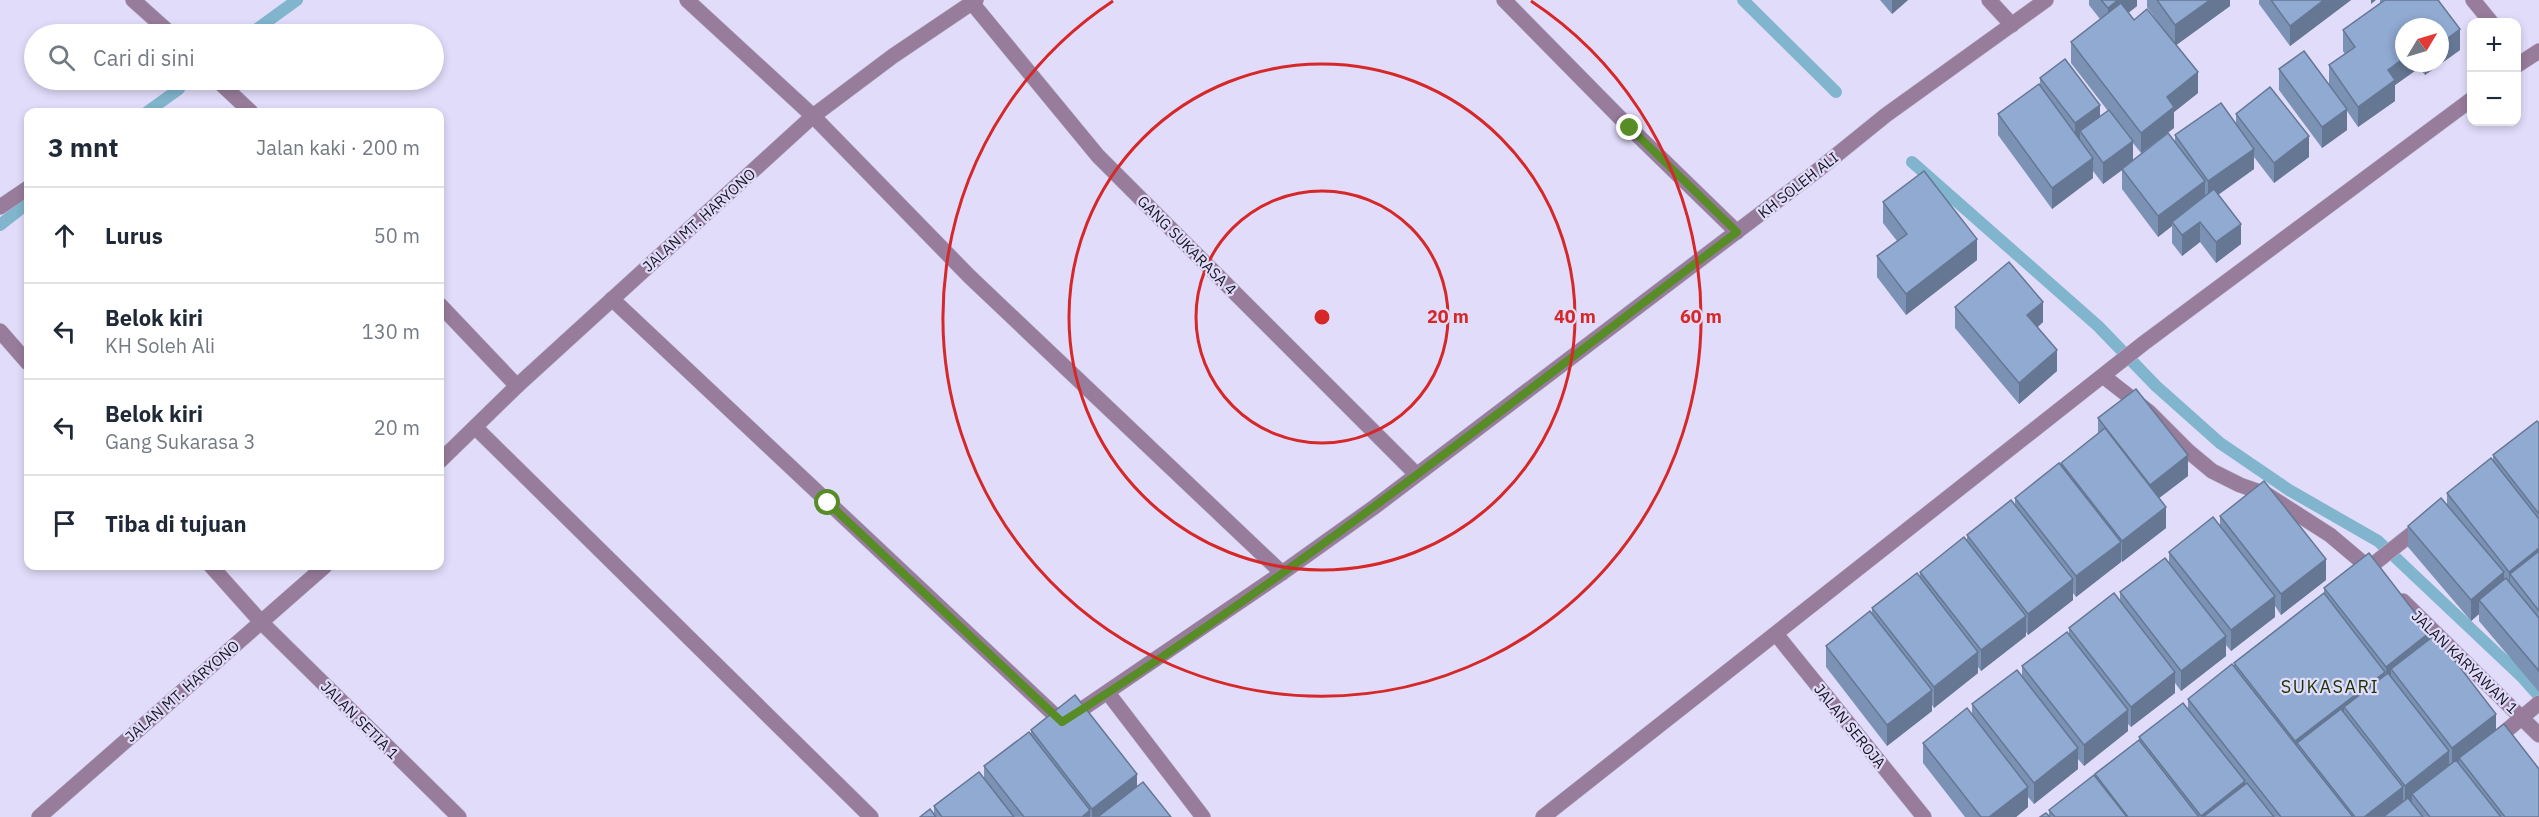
<!DOCTYPE html>
<html lang="id">
<head>
<meta charset="utf-8">
<style>
  body { margin:0; font-family:"IBM Plex Sans",sans-serif; background:#f2f2f3; color:#1f2937 }
  .controls { position:absolute; right:18px; top:18px; display:grid; overflow:hidden; border-radius:12px; box-shadow:0 3px 9px #0003 }
  .controls button { width:54px; height:54px; display:grid; place-items:center; padding:0; border:0; border-bottom:2px solid #e0e1e3; background:#fff; color:#1f2937; font:30px sans-serif }
  .compass { position:absolute; left:2395px; top:18px; width:54px; height:54px; border-radius:50%; background:#fff; box-shadow:0 3px 9px #0003; rotate:52deg }
  .stop { position:absolute; width:18px; height:18px; margin:-14px; border:4px solid #578c26; border-radius:50%; background:#fff }
  .stop.end { background:#578c26; border-color:#fff; box-shadow:0 2px 6px #0008 }
  .list { margin:0; padding:0; list-style:none }
  h2 { display:flex; justify-content:space-between; align-items:center; height:78px; margin:0; padding:0 24px; font-size:26px }
  h2 small { font-size:20px; font-weight:400; color:#747a83 }
  .list li { display:grid; grid-template-columns:39px 1fr auto; gap:18px; align-items:center; box-sizing:border-box; height:96px; padding:0 24px; border-top:2px solid #e0e1e3 }
  .list b { display:block; font-size:22px; white-space:nowrap }
  .list p { margin:0; font-size:20px; white-space:nowrap; color:#747a83 }
  .list em { font-size:20px; font-style:normal; color:#747a83 }
  .icon { flex:none; width:33px; height:33px; fill:none; stroke:currentColor; stroke-width:2; stroke-linecap:round; stroke-linejoin:round }
  .map { position:relative; flex:none; width:2539px; height:817px; overflow:hidden }
  .search { position:absolute; background:#fff; box-shadow:0 3px 9px #0003; left:24px; top:24px; width:420px; height:66px; display:flex; align-items:center; gap:15px; box-sizing:border-box; padding:0 21px; border-radius:33px; color:#747a83; font-size:22px }
  .panel { position:absolute; background:#fff; box-shadow:0 3px 9px #0003; left:24px; top:108px; width:420px; height:462px; border-radius:12px }
  .map>svg:first-child { display:block }
  .lines { fill:none; stroke-linecap:round; stroke-linejoin:round }
  .stream { stroke:#80b5cd; stroke-width:12 }
  .minor-casing { stroke:#bcb8d3; stroke-width:16 }
  .tertiary-casing { stroke:#bcb8d3; stroke-width:16 }
  .minor { stroke:#977c9b; stroke-width:15 }
  .tertiary { stroke:#977c9b; stroke-width:15 }
  .wall { fill:#7c92b5; fill-rule:evenodd }
  .shaded-wall { fill:#657793 }
  .building { fill:#90aad2; stroke:#657793; stroke-width:1.5 }
  .route { stroke:#578c26; stroke-width:8 }
  .ring { fill:none; stroke:#d62828; stroke-width:3 }
  .labels { text-anchor:middle; dominant-baseline:central; stroke-width:4.5; stroke-linejoin:round; paint-order:stroke }
  .street-label { font-size:15px; fill:#181622; stroke:#e0dcfa }
  .quarter-label { font-size:18px; letter-spacing:1.5px; fill:#1a3301; stroke:#e0dcfa }
  .centre { fill:#d62828; stroke:#e0dcfa; stroke-width:3 }
  .ring-label { font-size:18px; text-anchor:middle; font-weight:bold; fill:#d62828; stroke:#e0dcfa; stroke-width:4.5; stroke-linejoin:round; paint-order:stroke }
</style>
</head>
<body>
<div class="map">
<svg width="2539" height="817" viewBox="0 0 2539 817">
  <rect width="100%" height="100%" fill="#e0dcfa"/>
  <g class="lines">
    <g class="stream">
      <polyline points="1743,0 1836,92"/>
      <polyline points="250,34 297,0"/>
      <polyline points="147,112 179,89"/>
      <polyline points="1912,162 2098,326 2156,386 2220,443 2289,490 2378,541 2523,678 2539,696"/>
      <polyline points="0,225 28,203"/>
    </g>
    <g class="minor-casing">
      <g id="minor">
        <polyline points="133,0 171,34"/>
        <polyline points="687,0 813,116 969,276 1282,573"/>
        <polyline points="1504,0 1630,128 1737,232"/>
        <polyline points="1989,0 2012,25"/>
        <polyline points="2473,0 2491,22"/>
        <polyline points="972,3 1098,156 1416,474"/>
        <polyline points="2516,66 2539,51"/>
        <polyline points="217,80 251,112"/>
        <polyline points="0,207 28,188"/>
        <polyline points="612,299 1062,722"/>
        <polyline points="440,305 517,386"/>
        <polyline points="0,331 28,363"/>
        <polyline points="2103,376 2149,412 2188,451 2212,471 2240,485 2266,494 2330,535 2375,573"/>
        <polyline points="476,428 871,817"/>
        <polyline points="211,566 262,623 459,817"/>
        <polyline points="2361,574 2424,524"/>
        <polyline points="2403,601 2539,735"/>
        <polyline points="1776,634 1924,817"/>
        <polyline points="1108,693 1203,817"/>
        <polyline points="2493,742 2539,703"/>
        <polyline points="1543,817 2144,343 2472,99"/>
      </g>
    </g>
    <g class="tertiary-casing">
      <g id="tertiary">
        <polyline points="440,461 517,386 813,116 893,56 976,0"/>
        <polyline points="1069,718 1282,573 1373,508 1818,170 1886,115 2046,0"/>
        <polyline points="39,817 325,566"/>
      </g>
    </g>
    <use href="#minor" class="minor"/>
    <use href="#tertiary" class="tertiary"/>
  </g>
  <g class="wall">
    <polygon points="1880,0 1908,0 1892,14"/>
    <polygon points="2089,0 2137,0 2137,6 2128,13 2134,20 2160,25 2147,7 2147,0 2230,0 2230,6 2176,45 2198,93 2174,112 2174,128 2141,153 2133,143 2133,161 2175,142 2175,135 2236,124 2236,114 2309,157 2274,183 2254,157 2254,169 2218,195 2241,244 2216,263 2200,242 2182,256 2172,243 2172,226 2158,237 2122,189 2122,170 2103,184 2093,171 2093,178 2052,209 1998,135 1998,114 2040,85 2040,78 2100,117 2108,111 2071,63 2071,42 2100,19 2089,5"/>
    <polygon points="2259,0 2351,0 2290,46 2259,4"/>
    <path d="M2380 0H2438L2460 50 2425 75 2419 68 2395 85V101L2358 127 2347 111V130L2322 148 2279 90V69L2329 84V65L2345 54 2343 51V30L2380 3ZM2404 27 2440 63H2404Z"/>
    <polygon points="1883,202 1977,260 1906,315 1877,277 1877,256 1897,241 1883,223"/>
    <polygon points="1955,307 2043,322 2038,327 2057,371 2019,404 1955,328"/>
    <polygon points="2098,418 2188,476 2159,498 2166,528 2122,562 2121,560 2121,562 2076,597 2073,593 2073,600 2028,635 2026,632 2026,636 1981,671 1978,667 1978,673 1934,708 1932,705 1932,711 1887,746 1826,667 1826,646 1872,614 1872,608 1920,577 1920,572 1967,540 1967,535 2015,504 2015,498 2061,465 2061,463 2098,433"/>
    <polygon points="2539,423 2539,692 2479,621 2479,614 2471,621 2408,547 2408,526 2447,505 2447,493 2493,461 2493,455"/>
    <polygon points="2220,516 2326,580 2281,615 2275,606 2275,617 2231,651 2226,645 2226,656 2181,691 2175,683 2175,693 2131,727 2128,724 2128,731 2084,766 2078,759 2078,769 2034,804 2028,797 2028,807 2016,817 1965,817 1923,763 1923,743 1972,715 1972,704 2022,677 2022,666 2069,635 2069,628 2120,601 2120,592 2169,563 2169,552 2220,526"/>
    <polygon points="2324,588 2430,638 2496,730 2539,817 2040,817 2049,817 2049,810 2095,777 2095,774 2139,740 2139,737 2188,708 2188,699 2234,666 2234,663 2324,594"/>
    <polygon points="1031,730 1137,787 1171,817 920,817 934,814 934,806 984,779 984,766 1031,734"/>
  </g>
  <g class="shaded-wall">
    <polygon points="1892,0 1908,0 1892,14"/>
    <polygon points="2118,0 2137,0 2137,6 2108,29 2108,8"/>
    <polygon points="2210,0 2230,0 2230,6 2175,46 2175,25"/>
    <polygon points="2324,0 2351,0 2290,46 2290,26"/>
    <polygon points="2371,0 2376,0 2371,4"/>
    <polygon points="2460,29 2460,50 2425,75 2425,63 2440,63 2440,44"/>
    <polygon points="2404,58 2404,63 2419,63 2419,68 2395,85 2395,101 2358,127 2358,107 2388,70"/>
    <polygon points="2198,72 2198,93 2174,112 2174,128 2141,153 2141,133 2167,97"/>
    <polygon points="2100,105 2100,125 2080,131 2080,141 2075,144 2075,123"/>
    <polygon points="2347,109 2347,130 2322,148 2322,127"/>
    <polygon points="2309,136 2309,157 2274,183 2274,163"/>
    <polygon points="2133,141 2133,162 2103,184 2103,163"/>
    <polygon points="2254,149 2254,169 2208,202 2208,181"/>
    <polygon points="2093,158 2093,178 2052,209 2052,188"/>
    <polygon points="2205,181 2205,202 2172,222 2172,226 2158,237 2158,216"/>
    <polygon points="2200,222 2200,242 2182,256 2182,235"/>
    <polygon points="2241,224 2241,244 2216,263 2216,242"/>
    <polygon points="1977,239 1977,260 1906,315 1906,294"/>
    <polygon points="2043,302 2043,322 2027,335 2027,315"/>
    <polygon points="2057,350 2057,371 2019,404 2019,383"/>
    <polygon points="2188,455 2188,476 2150,505 2150,485"/>
    <polygon points="2166,507 2166,528 2122,562 2122,541"/>
    <polygon points="2121,542 2121,562 2076,597 2076,576"/>
    <polygon points="2539,548 2539,569 2510,574 2509,592 2509,572"/>
    <polygon points="2326,559 2326,580 2281,615 2281,594"/>
    <polygon points="2504,572 2504,593 2479,600 2479,614 2471,621 2471,600"/>
    <polygon points="2073,579 2073,600 2028,635 2028,614"/>
    <polygon points="2275,596 2275,617 2231,651 2231,630"/>
    <polygon points="2026,616 2026,636 1981,671 1981,650"/>
    <polygon points="2430,632 2430,653 2391,669 2391,684 2386,688 2386,667"/>
    <polygon points="2226,636 2226,656 2181,691 2181,671"/>
    <polygon points="1978,652 1978,673 1934,708 1934,687"/>
    <polygon points="2175,672 2175,693 2131,727 2131,707"/>
    <polygon points="2385,672 2385,693 2344,707 2344,725 2297,743 2297,760 2295,762 2295,741"/>
    <polygon points="1932,690 1932,711 1887,746 1887,725"/>
    <polygon points="2128,710 2128,731 2084,766 2084,745"/>
    <polygon points="2496,714 2496,735 2459,758 2459,763 2452,769 2452,748"/>
    <polygon points="2078,748 2078,769 2034,804 2034,783"/>
    <polygon points="2449,751 2449,772 2412,794 2412,801 2405,806 2405,786"/>
    <polygon points="1137,774 1137,794 1099,817 1092,817 1092,809"/>
    <polygon points="2245,781 2245,802 2226,817 2201,817 2201,816"/>
    <polygon points="2028,787 2028,807 2016,817 1989,817"/>
    <polygon points="2403,787 2403,808 2391,817 2364,817"/>
    <polygon points="1090,810 1090,817 1082,817"/>
  </g>
  <g class="building">
    <polygon points="2101,0 2118,0 2108,8"/>
    <polygon points="2157,0 2210,0 2175,25"/>
    <polygon points="2271,0 2324,0 2290,26"/>
    <polygon points="2385,0 2438,0 2460,29 2440,44 2440,27 2404,27 2404,58 2388,70 2395,80 2358,107 2329,65 2355,47 2343,30"/>
    <polygon points="2121,3 2134,20 2147,9 2198,72 2167,97 2174,107 2141,133 2071,42"/>
    <polygon points="2304,51 2347,109 2322,127 2279,69"/>
    <polygon points="2065,59 2100,105 2075,123 2040,78"/>
    <polygon points="2039,84 2093,158 2052,188 1998,114"/>
    <polygon points="2270,87 2309,136 2274,163 2236,114"/>
    <polygon points="2221,103 2254,149 2208,181 2175,135"/>
    <polygon points="2109,110 2133,141 2103,163 2080,131"/>
    <polygon points="2168,133 2205,181 2158,216 2122,169"/>
    <polygon points="1924,171 1977,239 1906,294 1877,256 1907,234 1883,202"/>
    <polygon points="2214,189 2241,224 2216,242 2200,222 2182,235 2172,222"/>
    <polygon points="2009,262 2043,302 2027,315 2057,350 2019,383 1955,307"/>
    <polygon points="2136,389 2188,455 2150,485 2098,418"/>
    <polygon points="2537,421 2539,423 2539,514 2493,455"/>
    <polygon points="2105,428 2166,507 2122,541 2061,463"/>
    <polygon points="2491,458 2539,519 2539,548 2509,572 2447,493"/>
    <polygon points="2059,463 2121,542 2076,576 2015,498"/>
    <polygon points="2264,481 2326,559 2281,594 2220,516"/>
    <polygon points="2441,498 2504,572 2471,600 2408,526"/>
    <polygon points="2011,500 2073,579 2028,614 1967,535"/>
    <polygon points="2213,517 2275,596 2231,630 2169,552"/>
    <polygon points="1964,537 2026,616 1981,650 1920,572"/>
    <polygon points="2539,551 2539,611 2510,574"/>
    <polygon points="2369,553 2430,632 2386,667 2324,588"/>
    <polygon points="2165,558 2226,636 2181,671 2120,592"/>
    <polygon points="1917,573 1978,652 1934,687 1872,608"/>
    <polygon points="2506,578 2539,618 2539,671 2479,600"/>
    <polygon points="2114,593 2175,672 2131,707 2069,628"/>
    <polygon points="2324,593 2385,672 2295,741 2234,663"/>
    <polygon points="1870,611 1932,690 1887,725 1826,646"/>
    <polygon points="2067,632 2128,710 2084,745 2022,666"/>
    <polygon points="2435,635 2496,714 2452,748 2391,669"/>
    <polygon points="2232,664 2353,817 2281,817 2188,699"/>
    <polygon points="2017,670 2078,748 2034,783 1972,704"/>
    <polygon points="2388,673 2449,751 2405,786 2344,707"/>
    <polygon points="1075,695 1137,774 1092,809 1031,730"/>
    <polygon points="2183,703 2245,781 2201,816 2139,737"/>
    <polygon points="1967,708 2028,787 1989,817 1981,817 1923,743"/>
    <polygon points="2341,709 2403,787 2364,817 2355,817 2297,743"/>
    <polygon points="2504,724 2539,769 2539,817 2505,817 2459,758"/>
    <polygon points="1029,732 1090,810 1082,817 1024,817 984,766"/>
    <polygon points="2139,740 2199,817 2128,817 2095,774"/>
    <polygon points="2456,760 2501,817 2430,817 2412,794"/>
    <polygon points="979,772 1014,817 942,817 934,806"/>
    <polygon points="2094,775 2127,817 2055,817 2049,810"/>
    <polygon points="1143,782 1171,817 1100,817 1099,816"/>
    <polygon points="2247,783 2274,817 2203,817"/>
    <polygon points="2408,798 2423,817 2383,817"/>
    <polygon points="930,809 936,817 920,817"/>
    <polygon points="2046,813 2050,817 2040,817"/>
  </g>
  <g class="lines">
    <path class="route" d="M828 503 1062 722C1297 574 1515 399 1737 232L1630 128"/>
  </g>
  <g class="ring">
    <circle cx="1322" cy="317" r="126"/>
    <circle cx="1322" cy="317" r="253"/>
    <path d="M1531 1A379 379 0 1 1 1113 1"/>
  </g>
  <g class="labels">
    <g class="street-label">
      <text transform="translate(1798 185) rotate(-38)">KH SOLEH ALI</text>
      <text transform="translate(699 220) rotate(-42)">JALAN MT. HARYONO</text>
      <text transform="translate(1187 245) rotate(45)">GANG SUKARASA 4</text>
      <text transform="translate(2465 662) rotate(44)">JALAN KARYAWAN 1</text>
      <text transform="translate(182 691) rotate(-41)">JALAN MT. HARYONO</text>
      <text transform="translate(360 720) rotate(45)">JALAN SETIA 1</text>
      <text transform="translate(1850 726) rotate(51)">JALAN SEROJA</text>
    </g>
    <g class="quarter-label">
      <text x="2330" y="686">SUKASARI</text>
    </g>
  </g>
  <circle cx="1322" cy="317" r="9" class="centre"/>
  <g class="ring-label">
    <text x="1448" y="323">20 m</text>
    <text x="1575" y="323">40 m</text>
    <text x="1701" y="323">60 m</text>
  </g>
</svg>
<div class="controls">
<button>+</button>
<button>−</button>
</div>
<svg class="compass" viewBox="-18 -18 36 36"><path d="M0-13l5 13h-10z" fill="#e53935"/><path d="M0 13l5-13h-10z" fill="#747a83"/></svg>
<div class="stop" style="left:828px;top:503px"></div>
<div class="stop end" style="left:1630px;top:128px"></div>
<div class="search"><svg class="icon" aria-label="search" viewBox="0 0 24 24"><circle cx="10" cy="10" r="6"/><path d="M15 15l6 6"/></svg>Cari di sini</div>
<section class="panel">
<h2>3 mnt<small>Jalan kaki · 200 m</small></h2>
<ul class="list">
<li><svg class="icon" aria-label="ahead" viewBox="0 0 24 24"><path d="M12 20V5M6 11l6-6 6 6"/></svg><div><b>Lurus</b></div><em>50 m</em></li>
<li><svg class="icon" aria-label="left" viewBox="0 0 24 24"><path d="M17 20v-9H6M10 6l-5 5 5 5"/></svg><div><b>Belok kiri</b><p>KH Soleh Ali</p></div><em>130 m</em></li>
<li><svg class="icon" aria-label="left" viewBox="0 0 24 24"><path d="M17 20v-9H6M10 6l-5 5 5 5"/></svg><div><b>Belok kiri</b><p>Gang Sukarasa 3</p></div><em>20 m</em></li>
<li><svg class="icon" aria-label="arrive" viewBox="0 0 24 24"><path d="M6 21V4h12l-3 4 3 4H6"/></svg><div><b>Tiba di tujuan</b></div></li>
</ul>
</section>
</div>
</body>
</html>
